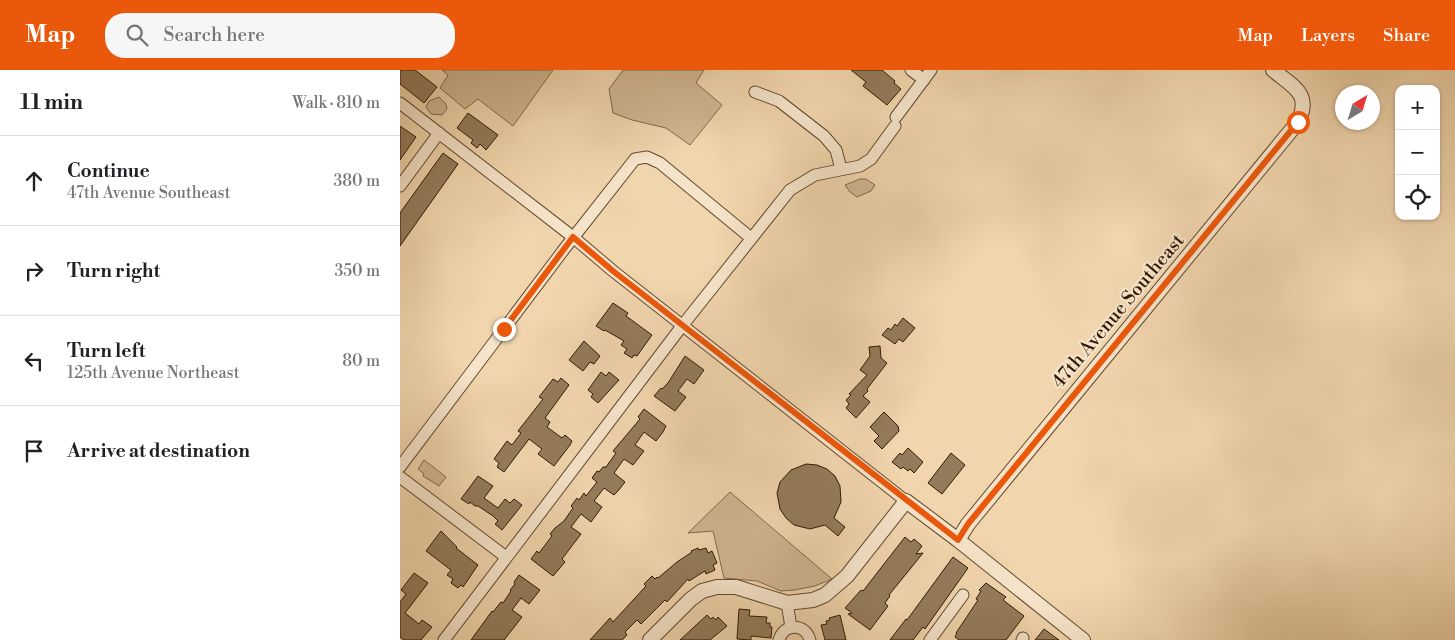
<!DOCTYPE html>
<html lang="en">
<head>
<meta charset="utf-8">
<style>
  body { margin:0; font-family:"Libre Bodoni",serif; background:#f6f6f6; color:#202124 }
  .controls { position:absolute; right:15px; top:15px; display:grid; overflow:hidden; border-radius:10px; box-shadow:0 1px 4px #0004 }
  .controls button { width:45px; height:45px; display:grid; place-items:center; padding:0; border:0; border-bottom:1px solid #e0e0e0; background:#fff; color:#202124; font:25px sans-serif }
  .compass { position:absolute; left:935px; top:15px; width:45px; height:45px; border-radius:50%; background:#fff; box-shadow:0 1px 4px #0004; rotate:38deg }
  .stop { position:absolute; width:15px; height:15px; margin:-11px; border:4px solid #ea580c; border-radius:50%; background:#fff }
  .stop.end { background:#ea580c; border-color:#fff; box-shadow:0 1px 5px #0008 }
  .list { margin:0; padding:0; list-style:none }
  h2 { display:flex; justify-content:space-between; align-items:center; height:65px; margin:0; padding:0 20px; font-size:21px }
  h2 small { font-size:16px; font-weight:400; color:#757577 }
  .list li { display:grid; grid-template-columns:32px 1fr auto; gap:15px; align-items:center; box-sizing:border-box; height:90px; padding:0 20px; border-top:1px solid #e0e0e0 }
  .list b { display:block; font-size:19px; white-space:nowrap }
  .list p { margin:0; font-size:16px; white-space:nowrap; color:#757577 }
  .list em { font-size:16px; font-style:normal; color:#757577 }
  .icon { flex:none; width:28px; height:28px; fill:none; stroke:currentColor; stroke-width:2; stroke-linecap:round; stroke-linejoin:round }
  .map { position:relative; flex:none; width:1055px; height:570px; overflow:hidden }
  header { display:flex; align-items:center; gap:30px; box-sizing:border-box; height:70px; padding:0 25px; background:#ea580c; color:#fff }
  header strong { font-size:24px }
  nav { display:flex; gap:28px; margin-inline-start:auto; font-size:18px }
  .search { width:350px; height:45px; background:#f6f6f6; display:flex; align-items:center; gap:12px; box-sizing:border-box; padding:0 18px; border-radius:20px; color:#757577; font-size:19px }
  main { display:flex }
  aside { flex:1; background:#fff }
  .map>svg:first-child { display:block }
  .green { fill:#d0b590; stroke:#80684a }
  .building { fill:#947b5b; stroke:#301a03 }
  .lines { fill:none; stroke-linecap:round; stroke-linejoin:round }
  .minor-casing { stroke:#60492e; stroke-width:13 }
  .tertiary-casing { stroke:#60492e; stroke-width:16 }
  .minor { stroke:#f6e4ca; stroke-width:11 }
  .tertiary { stroke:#f6e4ca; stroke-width:14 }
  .route { stroke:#ea580c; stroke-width:6 }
  .labels { text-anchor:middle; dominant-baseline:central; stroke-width:4.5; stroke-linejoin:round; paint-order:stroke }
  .street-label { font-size:19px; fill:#301a03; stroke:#f6e4ca }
</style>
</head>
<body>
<header>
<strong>Map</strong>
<div class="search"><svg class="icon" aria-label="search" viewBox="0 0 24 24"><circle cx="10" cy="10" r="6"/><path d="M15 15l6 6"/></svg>Search here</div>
<nav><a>Map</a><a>Layers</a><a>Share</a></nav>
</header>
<main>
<aside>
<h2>11 min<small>Walk · 810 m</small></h2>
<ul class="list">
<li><svg class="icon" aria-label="ahead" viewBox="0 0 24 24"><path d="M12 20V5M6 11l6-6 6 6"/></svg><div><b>Continue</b><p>47th Avenue Southeast</p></div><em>380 m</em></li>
<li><svg class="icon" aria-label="right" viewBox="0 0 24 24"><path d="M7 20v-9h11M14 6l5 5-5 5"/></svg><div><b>Turn right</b></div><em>350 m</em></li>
<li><svg class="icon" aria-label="left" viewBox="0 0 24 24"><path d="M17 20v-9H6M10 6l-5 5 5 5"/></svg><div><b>Turn left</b><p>125th Avenue Northeast</p></div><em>80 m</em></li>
<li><svg class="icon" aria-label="arrive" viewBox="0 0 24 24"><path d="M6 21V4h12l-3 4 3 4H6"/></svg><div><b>Arrive at destination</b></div></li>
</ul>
</aside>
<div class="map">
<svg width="1055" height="570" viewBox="0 0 1055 570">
  <rect width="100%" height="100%" fill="#f1d5ad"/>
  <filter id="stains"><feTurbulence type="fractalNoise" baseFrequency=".004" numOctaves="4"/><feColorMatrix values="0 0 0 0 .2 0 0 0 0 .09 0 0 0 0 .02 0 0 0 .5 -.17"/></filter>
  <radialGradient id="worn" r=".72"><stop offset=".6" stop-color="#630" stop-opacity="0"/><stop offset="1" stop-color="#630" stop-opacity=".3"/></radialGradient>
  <g class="green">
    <polygon points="42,0 153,0 113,56 78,29 65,39 40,18 48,5"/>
    <polygon points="223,0 304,0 296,13 322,35 290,75 266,58 232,50 213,43 209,19"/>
    <polygon points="39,27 46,34 47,39 42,45 31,44 26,37 29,31"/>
    <polygon points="460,109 466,109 475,115 471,121 457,127 450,122 445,115"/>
    <polygon points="24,390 46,407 39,416 23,406 24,404 18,399"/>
    <polygon points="330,422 432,509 415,516 395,520 381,521 357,511 324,508 313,461 288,463"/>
  </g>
  <g class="building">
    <polygon points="0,0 15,0 37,17 24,33 0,14"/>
    <polygon points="451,0 482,0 495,11 494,13 501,19 487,35 463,16 466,12"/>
    <polygon points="68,43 98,65 86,80 80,74 77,78 71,73 73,70 57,58"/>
    <polygon points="0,56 16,67 0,90"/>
    <polygon points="43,83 58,94 0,176 0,143"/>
    <polygon points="213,233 228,243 226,246 252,265 237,286 234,285 232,288 224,283 227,279 221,275 224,271 205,260 204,261 196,256"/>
    <polygon points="503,248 515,258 503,272 499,269 495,274 482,265 488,258 491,260 495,254 497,256"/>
    <polygon points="184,271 200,286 194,294 190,292 183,301 169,290"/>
    <polygon points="480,276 481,288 487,293 467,319 468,321 463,326 470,332 456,348 446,338 449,334 446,330 451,325 449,324 467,305 460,300 470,286 469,277"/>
    <polygon points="285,286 304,300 294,314 287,309 278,321 286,327 275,341 254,326 261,318 262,319 268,313"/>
    <polygon points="201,302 206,306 209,302 219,310 198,333 191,327 193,324 188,320"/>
    <polygon points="161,308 169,315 145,348 150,352 147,357 162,368 165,365 172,371 170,375 154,396 138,384 142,379 129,369 104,402 97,397 99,393 94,389 107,371 112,375 121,363 118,361 143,329 139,327 153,309 158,312"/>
    <polygon points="244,339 266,356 263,362 256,371 244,362 235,375 244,381 233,395 224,389 214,403 225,412 218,421 214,425 204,418 194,431 202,437 191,452 181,444 171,457 181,464 162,489 165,492 153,506 131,489 137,481 139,483 152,466 150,464 155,458 164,451 173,438 171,436 177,428 179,430 184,423 186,426 197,412 192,408 197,401 199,402 203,397 206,397 216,383 213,381 240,349 238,347"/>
    <polygon points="484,342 498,356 499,361 482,379 474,371 479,366 470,357"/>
    <polygon points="508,378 523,392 514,403 510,399 508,401 503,397 501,399 492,392 500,383 502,385"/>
    <polygon points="551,383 565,395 542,424 528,413"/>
    <polygon points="406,394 417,395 427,399 435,406 440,416 441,432 434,448 445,457 438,466 425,455 410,459 394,455 386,448 380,439 377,423 380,412 391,400"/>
    <polygon points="78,406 93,416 84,428 98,438 105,429 110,433 114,429 122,435 102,460 95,454 98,451 93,446 78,436 75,436 70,432 69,434 61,429"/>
    <polygon points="41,461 57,477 56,478 78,495 63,517 61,515 58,518 51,513 53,509 47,505 51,500 26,481"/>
    <polygon points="505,467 511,472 514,469 522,476 516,484 523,483 489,525 490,526 485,533 488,536 470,560 448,544 452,543 445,538 461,520 463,521"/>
    <polygon points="298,478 299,480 306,478 308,483 312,481 317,493 313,495 315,500 306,504 305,501 289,511 288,509 267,532 265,530 241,554 237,550 225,562 227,565 222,570 190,570 210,548 213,552 246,516 244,514 252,506 255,509 257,507 258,508 277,492 292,482 291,481"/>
    <polygon points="553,487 568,498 525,559 523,557 513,570 490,570 506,549 507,550"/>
    <polygon points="14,503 28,513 5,543 19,554 22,550 32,557 21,570 4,570 0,567 0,532 6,524 1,520"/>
    <polygon points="119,505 140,520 129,534 121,528 112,540 122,547 104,570 71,570 92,541 93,542 101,532 103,533 111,521 110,520 115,514 114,512"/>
    <polygon points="586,513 606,527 603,530 624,546 606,570 559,570 555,567 557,563 556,563 578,530 576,529 581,521 579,520"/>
    <polygon points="339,539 350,540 349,546 367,547 366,553 370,553 370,557 372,557 371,568 351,566 351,570 337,569"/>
    <polygon points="307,545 311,549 313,547 316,550 318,547 327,556 310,570 280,570"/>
    <polygon points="440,545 446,570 425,570 421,555 427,554 426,551 430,550 429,548"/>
    <polygon points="644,559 659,570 635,570"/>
  </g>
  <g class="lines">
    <g class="minor-casing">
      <g id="minor">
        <polyline points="511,0 524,10"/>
        <polyline points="355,22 379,31 424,66 436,80 441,99"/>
        <polyline points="0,33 173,167 213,201 506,431"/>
        <polyline points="496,47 531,0"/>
        <polyline points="0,116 39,63"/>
        <polyline points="0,397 165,178 235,89 247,87 260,93 351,168"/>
        <polyline points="0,407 106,487"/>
        <polyline points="387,533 391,557"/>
        <polyline points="44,570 282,256 390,120 415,105 460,96 471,89 495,56"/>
        <path d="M379 570C384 553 405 553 410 570"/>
        <polyline points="530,570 563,525"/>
        <polyline points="622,570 623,568"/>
      </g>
    </g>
    <g class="tertiary-casing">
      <g id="tertiary">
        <path d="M558 470 568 454 898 52C912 23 893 17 873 0"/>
        <polyline points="250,570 291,529 302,521 317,517 336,517 387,533 413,530 425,525 447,506 506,431 558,470 683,570"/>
      </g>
    </g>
    <use href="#minor" class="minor"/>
    <use href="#tertiary" class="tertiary"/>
  </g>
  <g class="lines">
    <polyline class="route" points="104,259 173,167 213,201 558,470 568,454 898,52"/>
  </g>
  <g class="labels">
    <g class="street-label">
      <text transform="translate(718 241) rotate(-50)">47th Avenue Southeast</text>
    </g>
  </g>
  <rect width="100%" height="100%" filter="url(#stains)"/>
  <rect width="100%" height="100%" fill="url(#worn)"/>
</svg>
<div class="controls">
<button>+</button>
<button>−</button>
<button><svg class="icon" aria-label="locate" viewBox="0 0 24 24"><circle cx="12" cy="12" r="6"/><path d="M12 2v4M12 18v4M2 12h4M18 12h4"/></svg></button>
</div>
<svg class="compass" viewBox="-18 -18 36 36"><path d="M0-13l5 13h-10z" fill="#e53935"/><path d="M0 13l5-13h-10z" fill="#757577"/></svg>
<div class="stop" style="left:898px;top:52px"></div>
<div class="stop end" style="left:104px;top:259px"></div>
</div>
</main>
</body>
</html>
